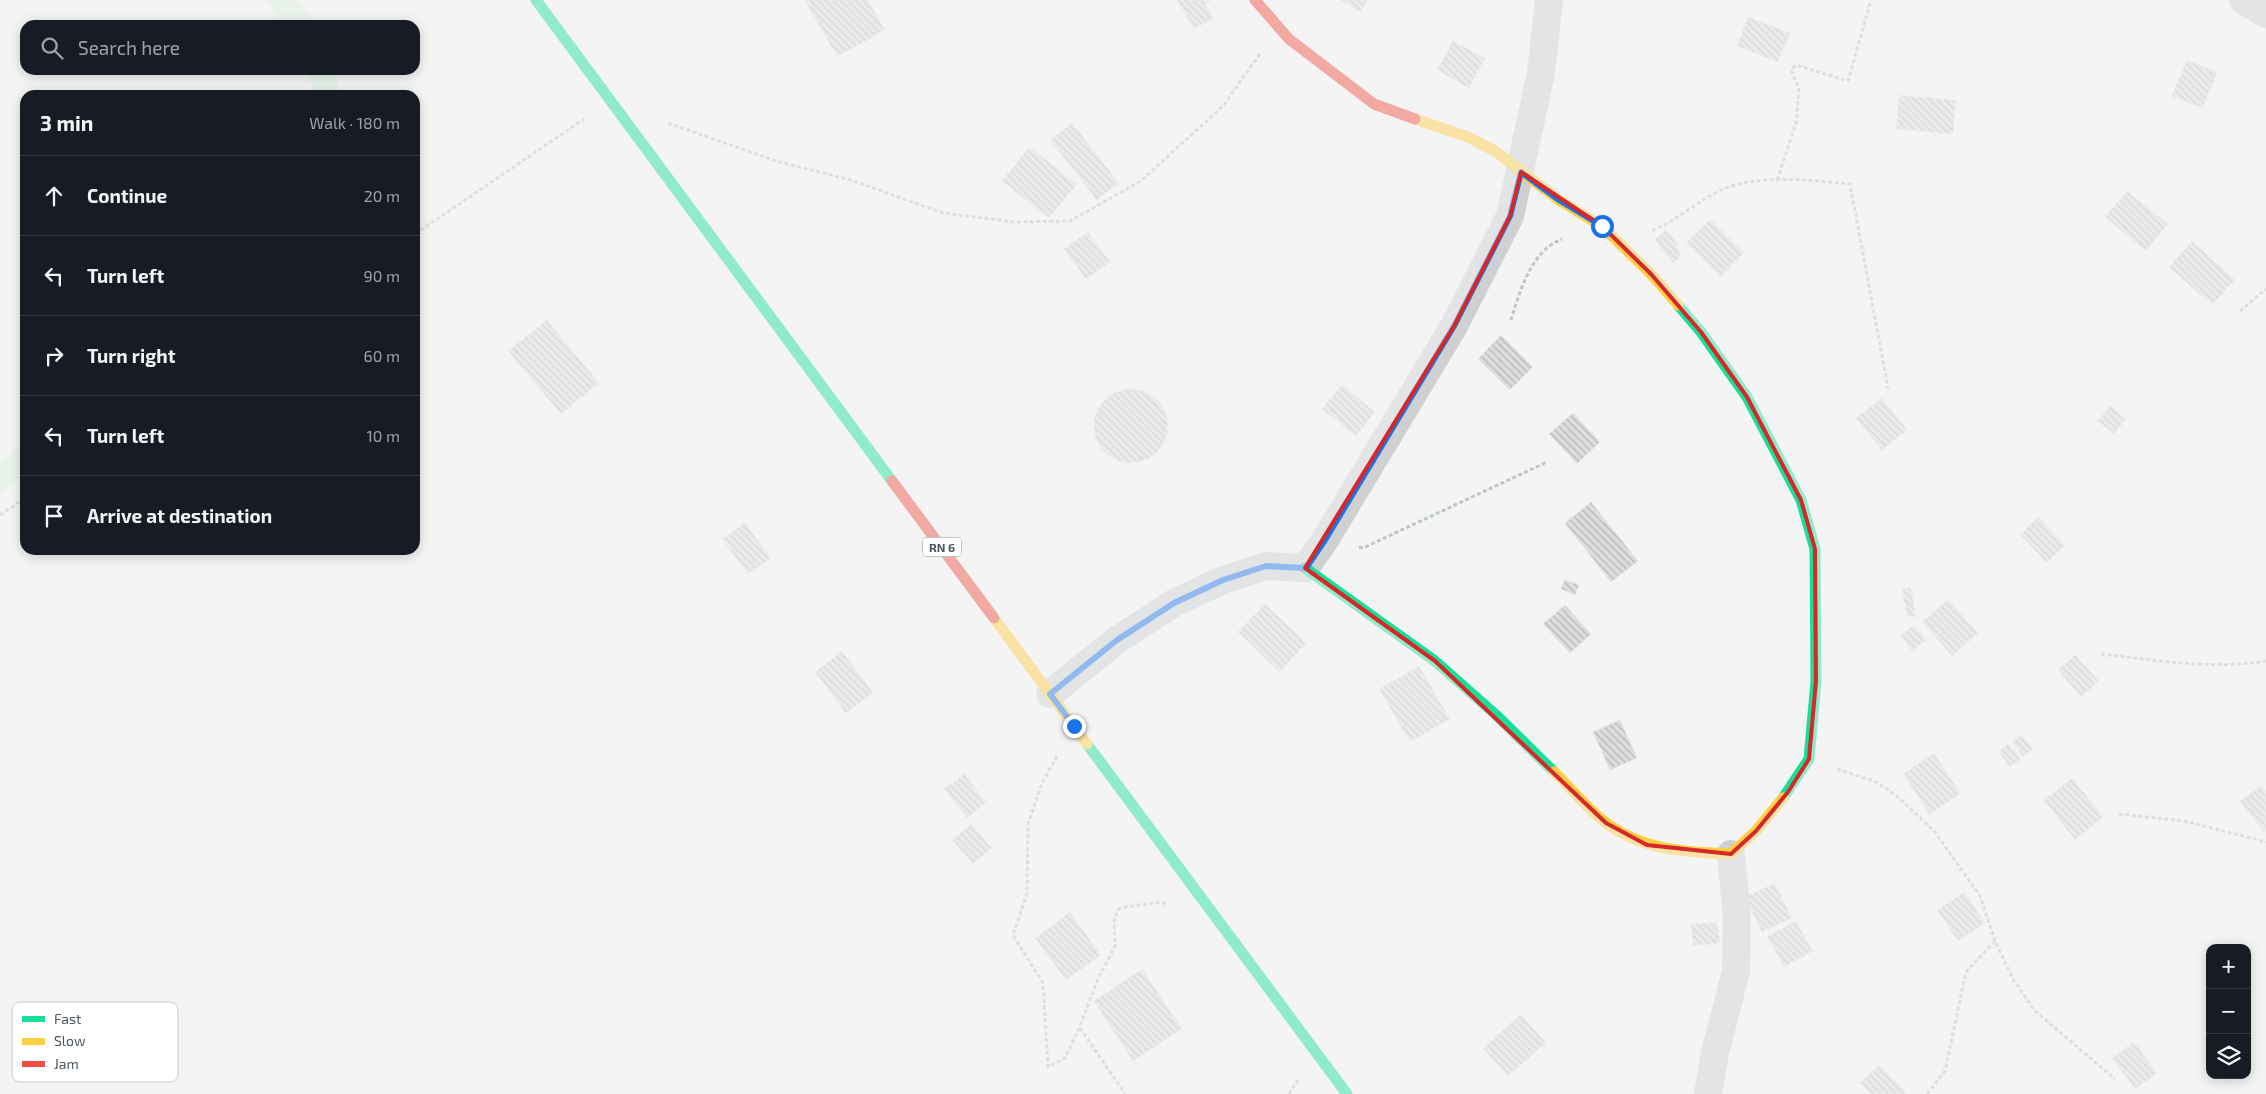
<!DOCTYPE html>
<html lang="en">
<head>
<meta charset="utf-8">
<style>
  body { margin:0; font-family:"Exo 2",sans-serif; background:#20242c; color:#f1f3f6 }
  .controls { position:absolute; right:15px; bottom:15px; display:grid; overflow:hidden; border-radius:10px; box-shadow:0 2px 12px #0003 }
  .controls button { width:45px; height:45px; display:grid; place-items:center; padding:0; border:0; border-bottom:1px solid #363941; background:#171b24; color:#f1f3f6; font:25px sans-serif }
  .stop { position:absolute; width:15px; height:15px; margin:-11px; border:4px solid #1a73e8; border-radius:50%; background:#fff }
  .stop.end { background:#1a73e8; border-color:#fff; box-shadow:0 1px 5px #0008 }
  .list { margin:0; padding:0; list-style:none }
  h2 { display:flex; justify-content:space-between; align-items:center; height:65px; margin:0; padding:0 20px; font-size:21px }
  h2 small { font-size:16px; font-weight:400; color:#9ea1a6 }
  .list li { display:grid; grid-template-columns:32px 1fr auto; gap:15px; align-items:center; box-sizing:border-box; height:80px; padding:0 20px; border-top:1px solid #363941 }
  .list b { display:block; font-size:19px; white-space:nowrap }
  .list em { font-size:16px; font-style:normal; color:#9ea1a6 }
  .icon { flex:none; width:28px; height:28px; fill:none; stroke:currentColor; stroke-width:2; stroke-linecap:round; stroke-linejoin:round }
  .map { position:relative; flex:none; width:2266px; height:1094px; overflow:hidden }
  .search { position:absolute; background:#171b24; box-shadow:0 2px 12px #0003; left:20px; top:20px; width:400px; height:55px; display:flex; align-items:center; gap:12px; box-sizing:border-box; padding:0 18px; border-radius:15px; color:#9ea1a6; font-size:19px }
  .panel { position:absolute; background:#171b24; box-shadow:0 2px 12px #0003; left:20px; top:90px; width:400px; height:465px; border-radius:15px }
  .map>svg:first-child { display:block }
  .park { fill:#d9f2e3 }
  .building { fill:url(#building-back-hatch); stroke:#e5e6e7 }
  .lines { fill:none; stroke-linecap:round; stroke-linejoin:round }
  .path { stroke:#bcc7c4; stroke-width:3; stroke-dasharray:4 2.5; stroke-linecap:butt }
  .street { stroke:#ced0d2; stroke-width:28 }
  .fast { stroke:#16e098; stroke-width:11 }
  .slow { stroke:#ffcf43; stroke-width:11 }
  .jam { stroke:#f24e42; stroke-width:11 }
  .route { stroke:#1a73e8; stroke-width:6 }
  .marked { fill:none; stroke:#d62828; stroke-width:4; stroke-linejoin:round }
  .labels { text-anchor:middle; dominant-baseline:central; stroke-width:4; stroke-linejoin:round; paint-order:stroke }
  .shield { fill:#fff; stroke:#808990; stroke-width:1 }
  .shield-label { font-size:12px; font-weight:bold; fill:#4a5661 }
  .key { fill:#fff; stroke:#c9ccd0; stroke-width:1 }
  .key-label { font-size:14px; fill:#4a5661 }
</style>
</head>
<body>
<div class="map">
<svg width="2266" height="1094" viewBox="0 0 2266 1094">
  <defs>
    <pattern id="building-back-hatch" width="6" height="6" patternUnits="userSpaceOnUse" patternTransform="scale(1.25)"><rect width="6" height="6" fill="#ddddde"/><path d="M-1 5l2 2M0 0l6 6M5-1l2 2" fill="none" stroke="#b5b6b7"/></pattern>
  </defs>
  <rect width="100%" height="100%" fill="#f4f4f4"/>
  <g class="park">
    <polygon points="266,0 297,0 316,25 285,25"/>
    <polygon points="306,70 333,70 342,95 315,95"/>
    <polygon points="25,442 25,475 0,493 0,461"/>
  </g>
  <g class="building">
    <polygon points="805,0 868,0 885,30 837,57"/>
    <polygon points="1177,0 1211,0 1205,4 1214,18 1194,29"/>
    <polygon points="1340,0 1368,0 1361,12"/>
    <polygon points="1748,17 1790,33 1778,62 1737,46"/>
    <polygon points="1453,41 1485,58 1469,88 1437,70"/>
    <polygon points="2187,60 2217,72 2203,108 2172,96"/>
    <polygon points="1899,95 1956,100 1953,134 1896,129"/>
    <polygon points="1072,123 1119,183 1097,200 1050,140"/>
    <polygon points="1029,147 1077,184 1049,218 1002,181"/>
    <polygon points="2127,191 2168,224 2146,251 2105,217"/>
    <polygon points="1710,219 1744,253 1720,277 1686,243"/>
    <polygon points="1666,230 1676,242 1681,257 1673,263 1654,240"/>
    <polygon points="1088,232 1110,262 1086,279 1064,249"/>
    <polygon points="2192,241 2235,280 2212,305 2169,267"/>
    <polygon points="547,320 599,383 561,414 508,351"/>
    <polygon points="1501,335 1533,367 1510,390 1478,359"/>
    <polygon points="1342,385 1375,412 1356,436 1322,409"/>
    <circle cx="1131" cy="426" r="37"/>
    <polygon points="1882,398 1907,430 1882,450 1856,418"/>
    <polygon points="2110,406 2126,419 2114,434 2098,421"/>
    <polygon points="1573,413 1600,442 1577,464 1549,434"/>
    <polygon points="1591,502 1638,561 1611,582 1565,523"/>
    <polygon points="2038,517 2065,545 2047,563 2020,535"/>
    <polygon points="745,523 771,558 748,574 722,539"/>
    <polygon points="1565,580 1579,585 1575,595 1561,589"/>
    <polygon points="1911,587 1916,617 1907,616 1902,589"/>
    <polygon points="1948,599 1978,633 1952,656 1922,622"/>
    <polygon points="1265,604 1306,643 1280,672 1238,632"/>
    <polygon points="1565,605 1591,634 1570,653 1543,624"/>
    <polygon points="1914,625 1926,640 1912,651 1900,636"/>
    <polygon points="842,651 873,693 846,713 815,672"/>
    <polygon points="2075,655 2099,681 2081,697 2058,670"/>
    <polygon points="1419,666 1450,719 1410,742 1379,689"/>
    <polygon points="1620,720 1637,758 1610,770 1593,732"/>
    <polygon points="2021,735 2033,749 2023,757 2012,742"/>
    <polygon points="2008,744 2021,759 2010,767 1998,752"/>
    <polygon points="1934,753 1961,793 1930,814 1903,774"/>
    <polygon points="964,774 986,802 967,818 944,789"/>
    <polygon points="2072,778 2103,817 2075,840 2044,800"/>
    <polygon points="2261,786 2266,791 2266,831 2264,832 2240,801"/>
    <polygon points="971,824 992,848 973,864 952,840"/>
    <polygon points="1775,883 1792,918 1762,932 1745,897"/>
    <polygon points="1964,892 1985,923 1958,941 1937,910"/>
    <polygon points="1070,912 1101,955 1066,980 1035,938"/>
    <polygon points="1796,921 1813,951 1784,967 1767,936"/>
    <polygon points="1717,922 1720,943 1693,946 1691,924"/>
    <polygon points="1142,969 1182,1029 1133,1061 1094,1001"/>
    <polygon points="1521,1014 1546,1043 1508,1076 1483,1048"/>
    <polygon points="2134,1042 2157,1073 2135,1089 2112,1058"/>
    <polygon points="1879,1065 1908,1094 1871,1094 1860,1083"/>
  </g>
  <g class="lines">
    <g class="path">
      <polyline points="668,123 779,162 851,180 943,213 1015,222 1070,221 1141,181 1223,106 1260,54"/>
      <polyline points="1777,180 1796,123 1799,89 1791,70 1796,65 1848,81 1871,0"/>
      <path d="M1652 230C1666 228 1705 196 1723 189 1762 174 1809 180 1850 184L1888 388"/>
      <polyline points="415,234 584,119"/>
      <polyline points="2240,311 2266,289"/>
      <path d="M1511 320C1520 291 1531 251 1562 239"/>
      <polyline points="0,515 25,498"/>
      <polyline points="1359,547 1363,548 1547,462"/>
      <path d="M2101 654C2156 660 2211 670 2266 661"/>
      <polyline points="1057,756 1042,783 1028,824 1027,893 1013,935 1043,983 1048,1067 1065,1058 1079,1028 1098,979 1115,946 1114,918 1120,908 1161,902 1166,904"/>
      <polyline points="1837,769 1876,782 1897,796 1935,832 1980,896 1995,941 2013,979 2035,1011 2115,1079"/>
      <polyline points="2119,814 2184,821 2266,842"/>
      <polyline points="1080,1028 1125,1094"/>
      <polyline points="1289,1094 1298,1080"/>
      <polyline points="1927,1094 1945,1071 1966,972 1995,941"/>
    </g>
    <g class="street">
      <polyline points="2243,0 2266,14"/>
      <polyline points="1050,694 1117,640 1174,603 1223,580 1266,566 1305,568 1325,540 1454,326 1510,216 1541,73 1549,0"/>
      <polyline points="1708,1094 1715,1053 1736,971 1737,918 1731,854"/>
    </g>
    <g class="fast">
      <polyline points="536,0 892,481"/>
      <polyline points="1678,305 1701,332 1747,397 1801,500 1815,549 1816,681 1809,759 1783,798"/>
      <polyline points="1305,568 1435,661 1496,715 1554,772"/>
      <polyline points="1087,744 1347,1094"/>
    </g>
    <g class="slow">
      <polyline points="1415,119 1468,137 1495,151 1559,200 1602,226 1651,274 1678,305"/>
      <polyline points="994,618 1087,744"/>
      <path d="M1554 772C1571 788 1587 809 1606 823 1644 851 1686 852 1731 854L1756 831 1783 798"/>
    </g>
    <g class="jam">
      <polyline points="1255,0 1289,39 1374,104 1415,119"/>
      <polyline points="892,481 994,618"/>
    </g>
  </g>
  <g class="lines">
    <polyline class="route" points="1074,726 1050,694 1117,640 1174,603 1223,580 1266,566 1306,568 1325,540 1454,326 1510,216 1521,172 1559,200 1602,226"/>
  </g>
  <path d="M0 0H2266V1094H0ZM1521 172 1602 226 1651 274 1701 332 1747 397 1801 500 1815 549 1816 681 1809 759 1788 792 1756 831 1731 854 1647 845 1606 823 1435 661 1305 568 1454 326 1510 216Z" fill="#f4f4f4" fill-opacity=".55" fill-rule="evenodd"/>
  <path class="marked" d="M1521 172 1602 226 1651 274 1701 332 1747 397 1801 500 1815 549 1816 681 1809 759 1788 792 1756 831 1731 854 1647 845 1606 823 1435 661 1305 568 1454 326 1510 216Z"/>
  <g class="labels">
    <rect class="shield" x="923" y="537.5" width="38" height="19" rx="4"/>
    <g class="shield-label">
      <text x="942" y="547">RN 6</text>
    </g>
  </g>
  <rect x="12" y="1002" width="166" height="80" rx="8" class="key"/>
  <rect x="22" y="1016" width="23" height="6" fill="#16e098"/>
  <rect x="22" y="1038" width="23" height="7" fill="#ffcf43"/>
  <rect x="22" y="1061" width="23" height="6" fill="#f24e42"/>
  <g class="key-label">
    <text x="54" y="1024">Fast</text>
    <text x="54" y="1046">Slow</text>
    <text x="54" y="1069">Jam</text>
  </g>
</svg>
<div class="controls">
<button>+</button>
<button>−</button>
<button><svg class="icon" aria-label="layers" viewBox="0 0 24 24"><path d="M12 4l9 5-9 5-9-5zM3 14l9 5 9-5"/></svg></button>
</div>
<div class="stop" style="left:1602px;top:226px"></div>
<div class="stop end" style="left:1074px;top:726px"></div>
<div class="search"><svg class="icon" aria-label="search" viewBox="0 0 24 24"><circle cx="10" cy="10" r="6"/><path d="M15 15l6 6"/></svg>Search here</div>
<section class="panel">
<h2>3 min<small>Walk · 180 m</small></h2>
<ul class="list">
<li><svg class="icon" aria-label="ahead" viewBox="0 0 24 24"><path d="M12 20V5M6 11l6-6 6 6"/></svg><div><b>Continue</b></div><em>20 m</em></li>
<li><svg class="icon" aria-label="left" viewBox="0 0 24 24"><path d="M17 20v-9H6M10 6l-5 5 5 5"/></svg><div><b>Turn left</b></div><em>90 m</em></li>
<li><svg class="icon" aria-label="right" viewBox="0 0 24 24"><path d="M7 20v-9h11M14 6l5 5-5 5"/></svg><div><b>Turn right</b></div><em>60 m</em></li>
<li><svg class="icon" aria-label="left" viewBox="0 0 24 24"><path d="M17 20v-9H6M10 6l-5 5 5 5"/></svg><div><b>Turn left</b></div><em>10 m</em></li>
<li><svg class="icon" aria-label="arrive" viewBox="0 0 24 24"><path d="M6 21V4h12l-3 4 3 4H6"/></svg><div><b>Arrive at destination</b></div></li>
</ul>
</section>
</div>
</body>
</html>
